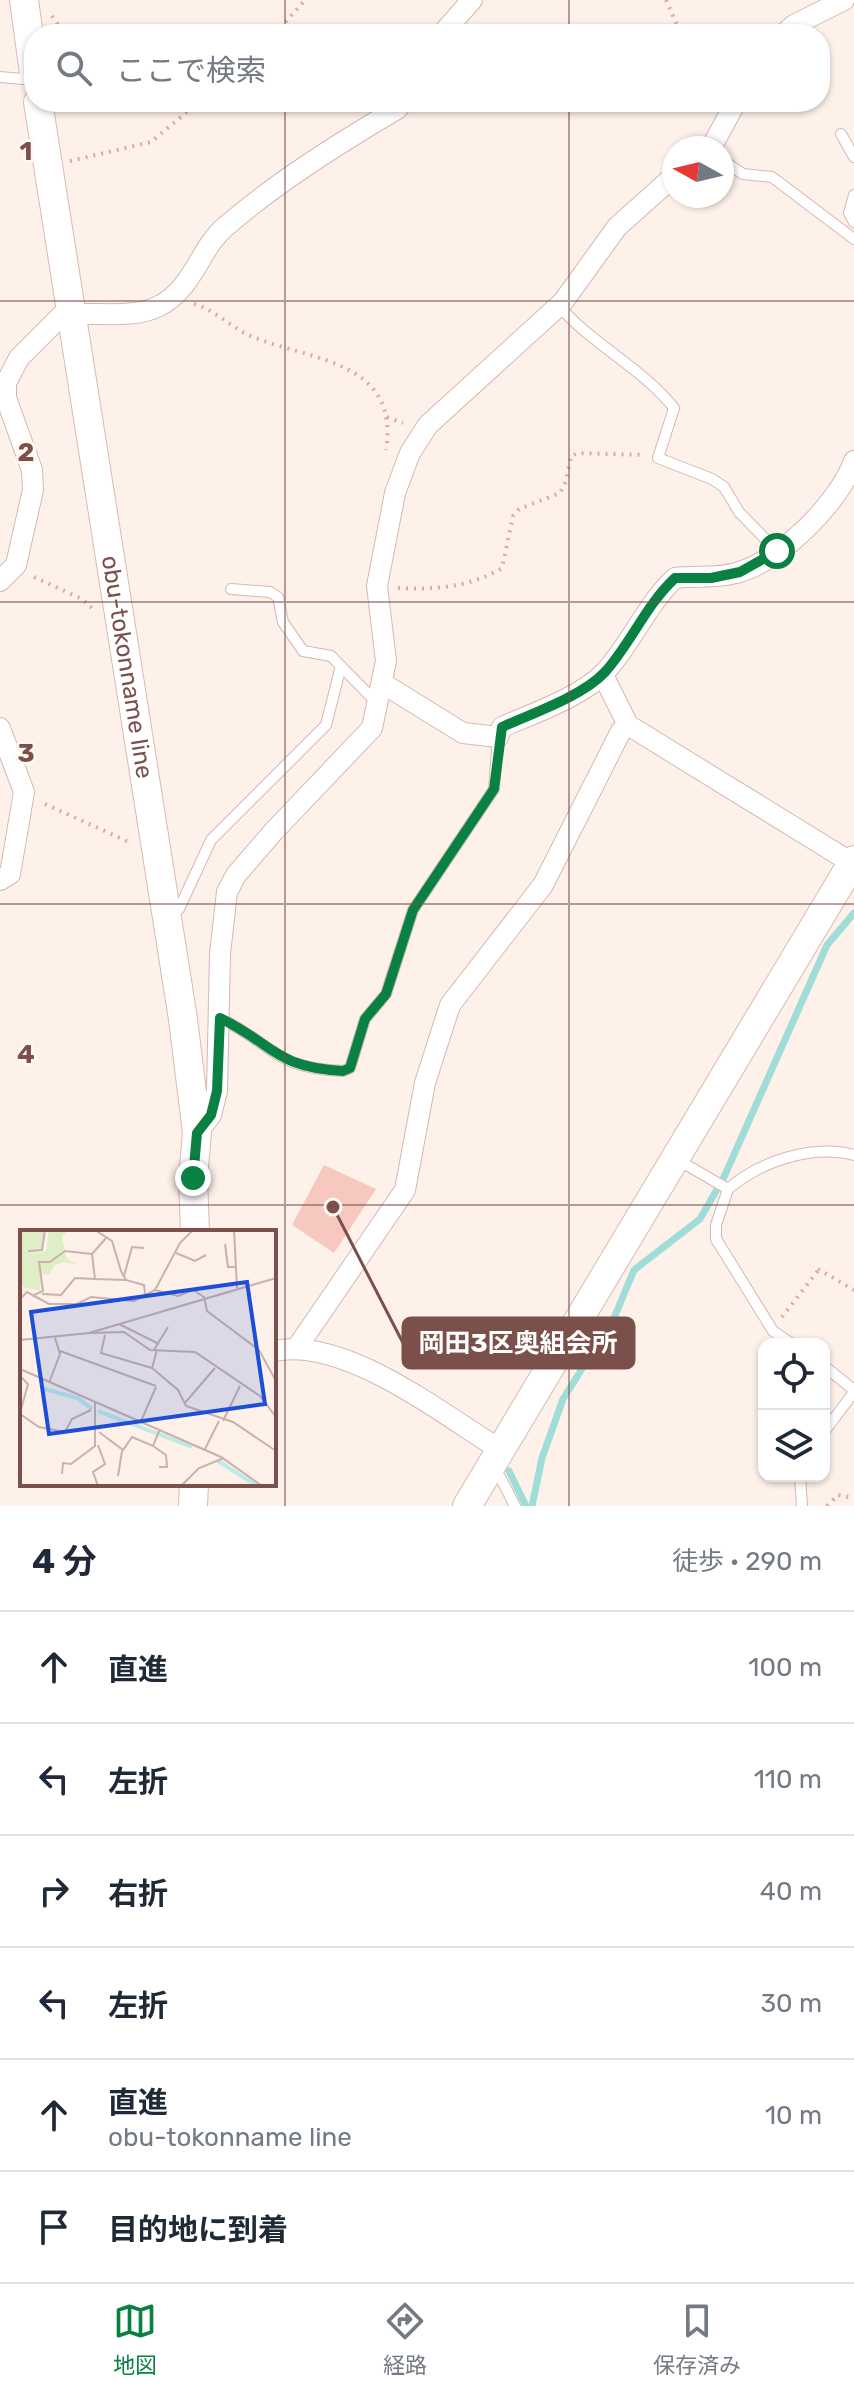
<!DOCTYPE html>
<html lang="ja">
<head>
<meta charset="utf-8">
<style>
  body { margin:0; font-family:Rubik,"Noto Sans JP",sans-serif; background:#f2f2f3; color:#1f2937 }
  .controls { position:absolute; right:24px; bottom:24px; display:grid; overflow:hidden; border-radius:16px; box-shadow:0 2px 6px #0004 }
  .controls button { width:72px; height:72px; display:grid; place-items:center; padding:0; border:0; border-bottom:2px solid #e0e1e3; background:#fff; color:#1f2937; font:40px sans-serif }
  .compass { position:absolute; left:662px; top:136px; width:72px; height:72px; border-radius:50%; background:#fff; box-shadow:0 2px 6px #0004; rotate:278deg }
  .stop { position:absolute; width:24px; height:24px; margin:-18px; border:6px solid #0b8043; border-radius:50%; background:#fff }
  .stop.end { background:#0b8043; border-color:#fff; box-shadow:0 2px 8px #0008 }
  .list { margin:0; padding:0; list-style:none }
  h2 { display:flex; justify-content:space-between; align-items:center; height:104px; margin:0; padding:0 32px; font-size:34px }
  h2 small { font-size:26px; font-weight:400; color:#747a83 }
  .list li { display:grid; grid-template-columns:52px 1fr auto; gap:24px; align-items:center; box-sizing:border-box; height:112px; padding:0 32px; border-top:2px solid #e0e1e3 }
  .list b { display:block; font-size:30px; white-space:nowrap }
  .list p { margin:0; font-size:26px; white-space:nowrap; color:#747a83 }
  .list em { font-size:26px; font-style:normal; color:#747a83 }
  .icon { flex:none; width:44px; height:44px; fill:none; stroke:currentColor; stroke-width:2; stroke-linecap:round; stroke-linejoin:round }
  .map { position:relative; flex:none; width:854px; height:1506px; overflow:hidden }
  .search { position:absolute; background:#fff; box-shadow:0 2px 6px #0004; left:24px; right:24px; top:24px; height:88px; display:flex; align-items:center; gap:20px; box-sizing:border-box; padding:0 28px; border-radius:32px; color:#747a83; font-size:30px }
  .sheet { height:776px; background:#fff }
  nav { display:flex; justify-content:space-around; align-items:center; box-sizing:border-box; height:112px; border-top:2px solid #e0e1e3; background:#fff; font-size:22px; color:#747a83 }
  nav a { display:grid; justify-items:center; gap:4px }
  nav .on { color:#0b8043 }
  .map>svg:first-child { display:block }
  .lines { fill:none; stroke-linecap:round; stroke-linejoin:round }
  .stream { stroke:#a1ddd8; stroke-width:7 }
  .building { fill:#f6c8bf }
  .lane-casing { stroke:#d4b8b1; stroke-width:12 }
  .street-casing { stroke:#d4b8b1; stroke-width:22 }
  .secondary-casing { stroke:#dab9b0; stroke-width:30 }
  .path { stroke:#dcaaa1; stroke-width:4; stroke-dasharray:2 6; stroke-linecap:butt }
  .lane { stroke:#fff; stroke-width:10 }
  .street { stroke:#fff; stroke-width:20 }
  .secondary { stroke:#fff; stroke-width:28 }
  .route { stroke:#0b8043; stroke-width:10 }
  .grid { fill:none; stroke:#7c504a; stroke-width:2; stroke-opacity:0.55 }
  .labels { text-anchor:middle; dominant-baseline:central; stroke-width:6; stroke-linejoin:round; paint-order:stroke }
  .street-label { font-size:24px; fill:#7c504a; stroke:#fff7f2 }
  .inset-river { fill:none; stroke:#bceae6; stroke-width:4 }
  .inset-road { fill:none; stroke:#cab1aa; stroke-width:2 }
  .view { fill:#1d4ed8; fill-opacity:0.15; stroke:#1d4ed8; stroke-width:4 }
  .inset-edge { fill:none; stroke:#7c504a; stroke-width:4 }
  .grid-label { font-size:26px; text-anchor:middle; font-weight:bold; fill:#7c504a; stroke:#fff7f2; stroke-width:6; stroke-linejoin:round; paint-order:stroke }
  .leader { fill:none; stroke:#7c504a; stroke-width:3 }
  .callout-dot { fill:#7c504a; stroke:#fff7f2; stroke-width:3 }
  .callout { fill:#7c504a; stroke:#7c504a; stroke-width:3 }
  .callout-label { font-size:26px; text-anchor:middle; font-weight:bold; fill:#fff }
</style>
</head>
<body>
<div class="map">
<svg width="854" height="1506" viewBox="0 0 854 1506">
  <rect width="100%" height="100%" fill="#fef1ea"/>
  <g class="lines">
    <g class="stream">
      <polyline points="509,1471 526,1506"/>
      <polyline points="532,1506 542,1458 563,1399 614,1318 634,1270 700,1219 724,1177 827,945 854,913"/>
    </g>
  </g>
  <polygon class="building" points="324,1165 376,1189 334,1253 292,1225"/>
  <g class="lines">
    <g class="lane-casing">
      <g id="lane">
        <polyline points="0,77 34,80"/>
        <polyline points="841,134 854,157"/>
        <polyline points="722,160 743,174 772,177 854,239"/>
        <polyline points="854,195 849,213 854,222"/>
        <path d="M559 306C593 345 642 368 674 408L658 458 712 479 724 487 739 512 777 551"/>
        <polyline points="231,589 270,592 278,597 283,622 303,651 331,656 377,703"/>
        <polyline points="170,913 179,909 211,840 326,725 341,666"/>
        <path d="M220 1018C275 1045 273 1068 343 1071L350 1068 365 1019 386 994 413 910 494 789 498 737"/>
        <path d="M678 1160 728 1189C761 1161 812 1144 854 1155"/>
        <polyline points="728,1189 716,1225 716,1239 773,1331 792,1344"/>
        <polyline points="824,1366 854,1390"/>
        <polyline points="824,1432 854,1392"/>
        <polyline points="492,1471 500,1477 515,1506"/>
        <polyline points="800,1476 802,1506"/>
      </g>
    </g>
    <g class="street-casing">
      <g id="street">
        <polyline points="442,34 472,0"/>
        <polyline points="784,34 794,25 844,0"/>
        <polyline points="711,148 736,102"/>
        <path d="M0 581 16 565 33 490 32 470 6 398V383L19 358 62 315C92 311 132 320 159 306 193 289 200 248 225 227 277 182 338 144 397 109L403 102"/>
        <polyline points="603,675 628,725 852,863"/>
        <path d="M382 683 463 733 498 737 502 727C532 714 583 696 605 672 632 643 646 605 675 578 696 575 715 579 736 573 780 562 839 503 854 461"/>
        <polyline points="0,728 24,792 10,874 0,880"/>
        <polyline points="197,1133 211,1115 217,1091 220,954 227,892 236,875 274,831 372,728 386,661 377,586 395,493 410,453 428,425 563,302 617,227 674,176"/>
        <polyline points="296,1349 405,1190 425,1083 450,1005 543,885 621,731 628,725"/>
        <path d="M274 1351C345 1336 443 1415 501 1450"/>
      </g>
    </g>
    <g class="secondary-casing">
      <g id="secondary">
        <polyline points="24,0 34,73"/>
        <path id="s1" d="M38 102 183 1019 197 1133 193 1178 195 1232"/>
        <polyline points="193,1506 194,1484"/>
        <polyline points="467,1506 854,860"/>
      </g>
    </g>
    <g class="path">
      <polyline points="666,0 681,34"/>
      <polyline points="52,16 64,34"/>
      <polyline points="275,34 305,0"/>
      <polyline points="70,161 151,142 199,102"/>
      <path d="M194 304C216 310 231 328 253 337 313 361 400 361 386 450"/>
      <polyline points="387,417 403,423"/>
      <polyline points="34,577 82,599 93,609"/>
      <path d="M398 588C434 590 471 587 502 568L513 516 519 509 560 493 566 481 571 456 578 453 644 455"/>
      <polyline points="45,804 131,843"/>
      <polyline points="818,1269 854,1290"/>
      <polyline points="782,1317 820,1268"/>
      <polyline points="827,1506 838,1495 854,1498"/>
    </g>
    <use href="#lane" class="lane"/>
    <use href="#street" class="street"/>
    <use href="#secondary" class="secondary"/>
  </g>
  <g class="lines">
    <path class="route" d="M193 1178 197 1133 211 1115 217 1091 220 1018C275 1045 274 1067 343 1071L350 1068 365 1019 386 994 413 910 494 789 502 727C531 714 583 696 605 672 631 643 646 605 675 578H711L740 572 777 551"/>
  </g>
  <path class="grid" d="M285 0V34M569 0V34M285 102V1506M569 102V1506M0 301H854M0 602H854M0 904H854M0 1205H854"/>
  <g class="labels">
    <g class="street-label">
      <text stroke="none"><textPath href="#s1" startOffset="572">obu-tokonname line</textPath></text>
    </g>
  </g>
  <g transform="translate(20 1230)">
    <rect width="256" height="256" fill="#fef1ea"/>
    <path d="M0 0H24L21 20 11 24 26 21 29 0 48 1 42 6 46 28 58 35 43 32 34 36 30 44 22 45 20 61 0 56Z" fill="#dfeec6"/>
    <path class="inset-river" d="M21 158 58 168 72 179M78 181 172 217M198 231 237 256"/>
    <path class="inset-road" d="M75 0 92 11 101 41 106 50 124 55 125 64M214 0 217 58M86 8 72 24 75 49 106 50M205 14 208 37H217M8 21 22 20 25 0M156 23 175 31 186 25M104 46 112 17 124 18M135 60 158 66 173 60 184 67 187 81 239 120 256 151M22 64 41 65 55 48 75 49M12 66 23 61 19 32H30L45 21 72 24M0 69 7 62 29 74H57L71 67 114 71 135 60 160 13 173 0M99 94 139 114M70 103 104 102 130 120 175 122 240 166 256 187M85 105 81 123 132 138M0 110 69 103 256 48M134 120 148 97M137 120 132 138 158 160 166 176 213 192 256 221M40 121 136 156M0 139 201 227 242 256M0 146 8 154 0 183M29 153 40 124 35 108M164 174 195 138M0 184 19 197 45 202 52 189 71 180M121 191 136 157M203 191 220 156M79 202 103 220 112 207 133 216 140 199M78 215 85 234 73 242 78 256M133 216 146 225 147 237H139M185 219 199 191M42 244 43 233 51 234 75 216V172M98 246 102 221M161 256 179 238 204 228"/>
    <path class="view" d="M227 52 245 174 29 204 11 82Z"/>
    <rect width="256" height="256" class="inset-edge"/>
  </g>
  <g class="grid-label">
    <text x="26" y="160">1</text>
    <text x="26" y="461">2</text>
    <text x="26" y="762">3</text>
    <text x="26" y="1063">4</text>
  </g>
  <path class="leader" d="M333 1207L403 1343"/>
  <circle class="callout-dot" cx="333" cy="1207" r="8"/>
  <rect class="callout" x="403" y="1318" width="231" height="50" rx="8"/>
  <g class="callout-label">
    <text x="518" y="1352">岡田3区奥組会所</text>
  </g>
</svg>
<div class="controls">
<button><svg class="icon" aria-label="locate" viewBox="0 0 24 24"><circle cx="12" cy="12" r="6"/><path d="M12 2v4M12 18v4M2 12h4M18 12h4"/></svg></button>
<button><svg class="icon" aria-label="layers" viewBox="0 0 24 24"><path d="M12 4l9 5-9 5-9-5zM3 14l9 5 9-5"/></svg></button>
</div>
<svg class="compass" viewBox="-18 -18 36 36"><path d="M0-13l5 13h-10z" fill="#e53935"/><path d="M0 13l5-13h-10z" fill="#747a83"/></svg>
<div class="stop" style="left:777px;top:551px"></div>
<div class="stop end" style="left:193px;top:1178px"></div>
<div class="search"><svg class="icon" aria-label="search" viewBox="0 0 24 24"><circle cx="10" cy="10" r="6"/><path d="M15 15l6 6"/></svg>ここで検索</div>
</div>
<section class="sheet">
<h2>4 分<small>徒歩 · 290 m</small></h2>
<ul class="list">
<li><svg class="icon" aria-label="ahead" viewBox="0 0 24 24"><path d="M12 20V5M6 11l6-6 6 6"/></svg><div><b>直進</b></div><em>100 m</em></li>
<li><svg class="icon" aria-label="left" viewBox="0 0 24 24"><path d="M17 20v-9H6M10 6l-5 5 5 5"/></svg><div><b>左折</b></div><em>110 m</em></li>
<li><svg class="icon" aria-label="right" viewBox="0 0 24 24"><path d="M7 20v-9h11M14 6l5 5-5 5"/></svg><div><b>右折</b></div><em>40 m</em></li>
<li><svg class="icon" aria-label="left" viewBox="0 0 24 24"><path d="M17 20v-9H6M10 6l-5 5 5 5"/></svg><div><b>左折</b></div><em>30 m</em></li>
<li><svg class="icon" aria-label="ahead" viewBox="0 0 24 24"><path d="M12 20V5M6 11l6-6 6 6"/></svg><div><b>直進</b><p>obu-tokonname line</p></div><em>10 m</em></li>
<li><svg class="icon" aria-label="arrive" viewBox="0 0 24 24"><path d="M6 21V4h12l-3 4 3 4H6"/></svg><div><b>目的地に到着</b></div></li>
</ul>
</section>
<nav>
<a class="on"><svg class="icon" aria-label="map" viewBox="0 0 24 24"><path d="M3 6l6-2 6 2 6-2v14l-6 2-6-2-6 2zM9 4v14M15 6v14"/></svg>地図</a>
<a><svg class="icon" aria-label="directions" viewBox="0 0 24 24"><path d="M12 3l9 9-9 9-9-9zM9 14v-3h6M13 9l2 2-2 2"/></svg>経路</a>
<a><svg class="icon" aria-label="saved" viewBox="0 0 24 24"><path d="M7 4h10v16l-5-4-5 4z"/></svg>保存済み</a>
</nav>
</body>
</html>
